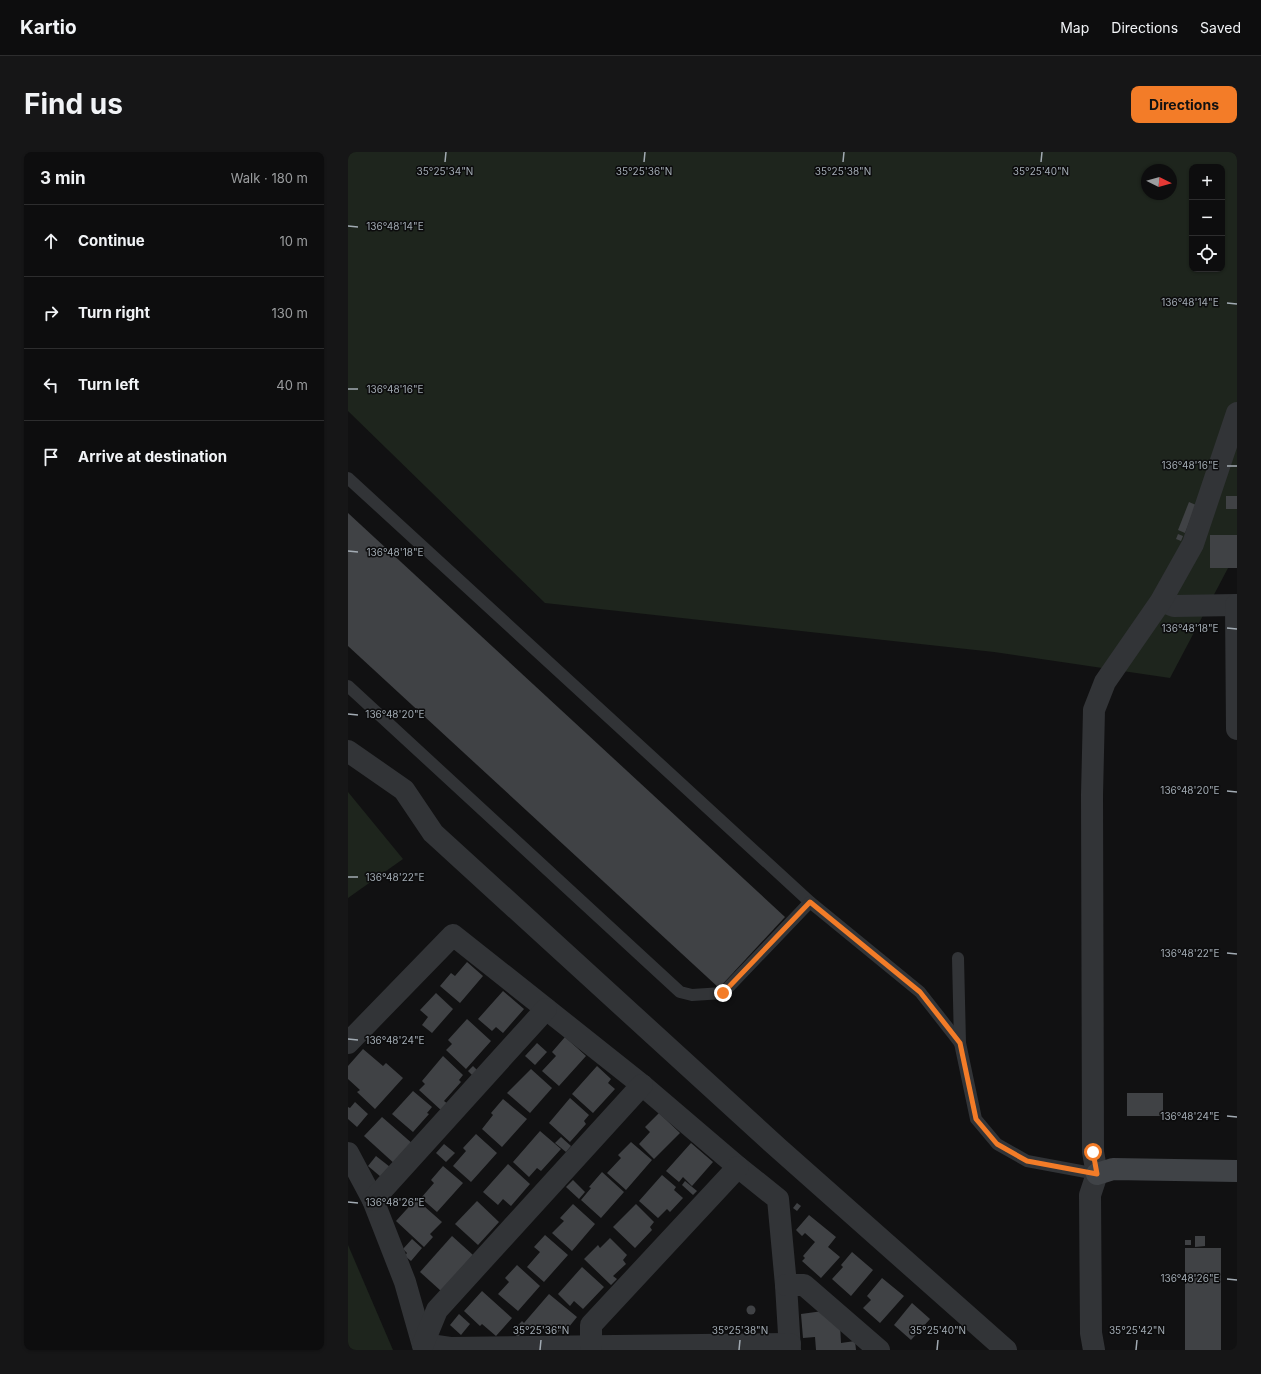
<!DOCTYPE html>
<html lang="en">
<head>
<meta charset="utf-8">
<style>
  body { margin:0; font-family:Inter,sans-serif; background:#161617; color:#f1f3f6 }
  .controls { position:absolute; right:12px; top:12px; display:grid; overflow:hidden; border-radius:8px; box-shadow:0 1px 3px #0004 }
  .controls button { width:36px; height:36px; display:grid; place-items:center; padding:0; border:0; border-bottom:1px solid #2d2d2e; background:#0d0d0e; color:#f1f3f6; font:20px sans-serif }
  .compass { position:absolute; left:793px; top:12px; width:36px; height:36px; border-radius:50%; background:#0d0d0e; box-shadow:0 1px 3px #0004; rotate:95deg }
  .stop { position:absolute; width:12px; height:12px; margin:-9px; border:3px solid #f37c28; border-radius:50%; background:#fff }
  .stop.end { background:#f37c28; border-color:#fff; box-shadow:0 1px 4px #0008 }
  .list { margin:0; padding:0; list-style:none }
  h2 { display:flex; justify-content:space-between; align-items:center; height:52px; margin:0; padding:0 16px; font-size:17px }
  h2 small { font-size:13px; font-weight:400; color:#9a9c9e }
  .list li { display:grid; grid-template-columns:26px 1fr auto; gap:12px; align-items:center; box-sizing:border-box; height:72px; padding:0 16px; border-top:1px solid #2d2d2e }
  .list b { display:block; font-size:15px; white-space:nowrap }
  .list em { font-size:13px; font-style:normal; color:#9a9c9e }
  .icon { flex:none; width:22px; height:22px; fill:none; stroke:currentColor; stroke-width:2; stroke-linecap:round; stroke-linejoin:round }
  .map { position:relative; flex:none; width:889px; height:1198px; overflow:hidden; border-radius:8px }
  header { display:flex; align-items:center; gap:24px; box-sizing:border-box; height:56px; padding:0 20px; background:#0d0d0e; border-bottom:1px solid #2d2d2e }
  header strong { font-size:19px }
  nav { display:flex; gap:22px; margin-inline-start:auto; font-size:14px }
  .intro { display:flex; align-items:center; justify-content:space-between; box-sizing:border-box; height:96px; padding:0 24px }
  h1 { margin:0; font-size:28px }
  .button { padding:10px 18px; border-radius:8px; background:#f37c28; color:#111; font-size:14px; font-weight:700 }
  main { display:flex; gap:24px; padding:0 24px }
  aside { flex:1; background:#0d0d0e; border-radius:8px; box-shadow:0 1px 3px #0004 }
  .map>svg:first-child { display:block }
  .green { fill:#1e251d; fill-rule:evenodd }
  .building { fill:#404245 }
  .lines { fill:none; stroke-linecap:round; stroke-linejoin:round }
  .lane { stroke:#323437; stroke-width:12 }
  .street { stroke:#323437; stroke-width:22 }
  .secondary { stroke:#404347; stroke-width:22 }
  .route { stroke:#f37c28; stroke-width:5 }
  .ticks { fill:none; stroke:#a2abb3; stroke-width:1.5 }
  .ticks-label { font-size:10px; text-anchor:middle; fill:#a2abb3; stroke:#0c0c0d; stroke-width:3; stroke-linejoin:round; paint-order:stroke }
</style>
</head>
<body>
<header>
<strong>Kartio</strong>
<nav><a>Map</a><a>Directions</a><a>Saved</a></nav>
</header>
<div class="intro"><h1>Find us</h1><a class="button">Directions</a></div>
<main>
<aside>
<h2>3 min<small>Walk · 180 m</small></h2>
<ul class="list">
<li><svg class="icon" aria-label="ahead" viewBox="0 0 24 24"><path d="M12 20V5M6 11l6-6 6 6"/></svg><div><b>Continue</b></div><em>10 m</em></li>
<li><svg class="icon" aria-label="right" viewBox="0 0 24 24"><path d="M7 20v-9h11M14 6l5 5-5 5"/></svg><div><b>Turn right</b></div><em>130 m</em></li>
<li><svg class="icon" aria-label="left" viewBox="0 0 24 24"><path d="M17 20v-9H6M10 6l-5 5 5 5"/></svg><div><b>Turn left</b></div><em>40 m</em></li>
<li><svg class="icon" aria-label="arrive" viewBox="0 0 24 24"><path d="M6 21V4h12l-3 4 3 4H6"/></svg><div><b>Arrive at destination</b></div></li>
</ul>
</aside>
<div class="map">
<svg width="889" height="1198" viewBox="0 0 889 1198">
  <rect width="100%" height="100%" fill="#111112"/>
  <g class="green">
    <path d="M0 0H889V399L822 526 646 500 197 451 0 259ZM844 15H874V117H844ZM799 18H823V42H799Z"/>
    <polygon points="0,640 55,707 0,746"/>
    <polygon points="0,1093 45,1198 0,1198"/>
  </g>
  <g class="building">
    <rect x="878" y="344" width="11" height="13"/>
    <polygon points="841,350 848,353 837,381 830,378"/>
    <polygon points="0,361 437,765 371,836 0,494"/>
    <polygon points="830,382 835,384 833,389 828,387"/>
    <rect x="862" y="383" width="27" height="33"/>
    <polygon points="119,810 135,824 112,851 92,834 103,821 107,824"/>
    <polygon points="155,839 176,857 155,881 148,875 144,879 130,867"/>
    <polygon points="88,841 105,857 84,881 74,873 80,865 72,858"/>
    <polygon points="119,867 143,889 118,917 98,898 104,892 100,888"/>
    <polygon points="217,885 238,904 211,934 194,919 208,904 204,900"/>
    <polygon points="189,891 199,900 187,913 177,904"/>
    <polygon points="15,897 35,914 38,911 55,926 27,957 9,940 12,938 0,927 0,914"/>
    <polygon points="95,904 115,923 111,928 113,930 96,949 100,952 94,959 71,938 77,932 74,929"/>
    <polygon points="125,914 129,918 125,924 120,919"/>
    <polygon points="249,914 263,927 260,931 267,937 245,961 224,942"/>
    <polygon points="183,917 204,936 182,961 159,941"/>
    <polygon points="65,939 84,955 79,961 81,962 65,980 44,962"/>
    <rect x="779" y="941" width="36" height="23"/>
    <polygon points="222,946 241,963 236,969 238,972 222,990 201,971"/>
    <polygon points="155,947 179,967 154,995 134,977 145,963 143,961"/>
    <polygon points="7,950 20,962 9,975 0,967 0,955 2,956"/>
    <polygon points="311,961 332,981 306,1007 291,992 302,980 297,975"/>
    <polygon points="34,965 66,993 48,1013 16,984"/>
    <polygon points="192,979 213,997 193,1019 189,1016 181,1025 165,1010"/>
    <polygon points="128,982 149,1001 123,1030 105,1014 118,999 115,996"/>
    <polygon points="213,985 223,994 218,1000 207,991"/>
    <polygon points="283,990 304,1008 278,1038 259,1021 273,1006 270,1003"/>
    <polygon points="343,991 365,1010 344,1034 335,1025 331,1030 318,1019"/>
    <polygon points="96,992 107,1001 98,1010 88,1001"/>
    <polygon points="28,1004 42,1015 33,1025 20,1014"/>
    <polygon points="160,1012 182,1032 163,1054 155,1047 150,1053 135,1040"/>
    <polygon points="95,1014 115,1031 89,1060 73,1046 86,1031 83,1028"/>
    <polygon points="254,1020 276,1040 253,1066 233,1048 243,1036 241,1035"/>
    <polygon points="314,1023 328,1035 326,1038 335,1046 322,1060 319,1057 310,1066 291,1049"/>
    <polygon points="225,1028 237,1040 231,1047 218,1035"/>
    <polygon points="337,1029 349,1039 345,1043 334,1033"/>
    <polygon points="68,1047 94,1070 82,1082 85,1085 76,1095 48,1069"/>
    <polygon points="129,1049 151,1070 130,1093 107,1072"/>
    <polygon points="449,1051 453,1054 449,1059 445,1056"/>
    <polygon points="225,1052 247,1072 224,1099 204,1081 216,1069 212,1066"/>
    <polygon points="288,1052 306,1070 302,1075 304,1078 287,1096 265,1075"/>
    <polygon points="461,1063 488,1085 480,1095 492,1105 473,1126 454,1109 457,1106 455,1104 467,1090 457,1081 454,1084 448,1078"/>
    <polygon points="197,1083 220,1103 196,1130 179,1115 192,1100 186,1095"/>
    <polygon points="104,1084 125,1103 93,1139 72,1120"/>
    <polygon points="847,1084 857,1084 857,1094 847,1095"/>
    <polygon points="262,1086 279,1103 275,1108 278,1112 265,1124 269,1127 263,1133 236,1107 250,1093 252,1096"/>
    <polygon points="64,1087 74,1096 63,1109 57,1104 59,1101 55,1097"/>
    <rect x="837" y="1088" width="6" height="5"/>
    <rect x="837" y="1096" width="36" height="102"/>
    <polygon points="504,1100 525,1118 503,1144 484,1127 495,1115 493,1113"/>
    <polygon points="169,1113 192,1134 170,1159 150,1142 161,1130 157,1126"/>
    <polygon points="234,1115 256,1135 235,1157 226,1149 222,1154 210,1142"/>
    <polygon points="534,1126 556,1144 532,1171 515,1156 523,1148 519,1144"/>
    <polygon points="134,1139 164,1166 148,1184 134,1172 132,1174 116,1159"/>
    <polygon points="201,1142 229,1165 216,1181 212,1178 209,1182 205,1178 201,1182 195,1177 190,1183 180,1174 170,1185 164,1180 174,1169 176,1171"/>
    <polygon points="564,1151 582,1167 563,1188 546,1173"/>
    <circle cx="403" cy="1158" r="4.5"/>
    <polygon points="475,1159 492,1172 493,1191 507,1189 508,1198 468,1198 467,1185 455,1186 453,1162"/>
    <polygon points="111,1162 122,1172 113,1183 102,1173"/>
  </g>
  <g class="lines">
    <g class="lane">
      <polyline points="0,326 462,750 572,840 612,891 628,967 649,992 679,1009 749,1022"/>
      <polyline points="0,534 332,840 344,843 375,841 462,750"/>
      <polyline points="610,806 612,891"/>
    </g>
    <g class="street">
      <polyline points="813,449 826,454 889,453"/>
      <polyline points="888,453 889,577"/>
      <polyline points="0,599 56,638 85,681 429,995 658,1198"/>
      <polyline points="0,891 105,783 294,933 390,1015 430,1047 438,1133 442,1198"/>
      <polyline points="0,1001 25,1048 57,1130 76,1197"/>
      <polyline points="25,1048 198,857"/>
      <polyline points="438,1133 456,1133 531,1198"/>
      <polyline points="75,1192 102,1196 442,1192"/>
      <polyline points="75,1192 89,1158 294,933"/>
      <polyline points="243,1194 243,1173 390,1015"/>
      <polyline points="746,1198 743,1181 742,1043 749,1022 745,1000 744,643 746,558 757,530 813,449 845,392 889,261"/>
    </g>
    <polyline class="secondary" points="749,1022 765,1017 889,1019"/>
  </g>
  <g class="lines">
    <polyline class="route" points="375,841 462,750 572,840 612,891 628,967 649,992 679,1009 749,1022 745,1000"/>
  </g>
  <path class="ticks" d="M97 10 98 0M296 10 297 0M495 10 496 0M693 10 694 0M0 74 10 75M879 151 889 152M0 237H10M879 314H889M0 399 10 400M879 476 889 477M0 562 10 563M879 639 889 640M0 725H10M879 801 889 802M0 887 10 888M879 964 889 965M0 1050 10 1051M879 1127 889 1128M192 1198 193 1188M391 1198 392 1188M589 1198 590 1188M788 1198 789 1188"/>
  <g class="ticks-label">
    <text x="97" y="23">35°25'34"N</text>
    <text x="296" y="23">35°25'36"N</text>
    <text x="495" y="23">35°25'38"N</text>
    <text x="693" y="23">35°25'40"N</text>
    <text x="47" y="78">136°48'14"E</text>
    <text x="842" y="154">136°48'14"E</text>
    <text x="47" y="241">136°48'16"E</text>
    <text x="842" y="317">136°48'16"E</text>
    <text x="47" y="404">136°48'18"E</text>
    <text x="842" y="480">136°48'18"E</text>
    <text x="47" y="566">136°48'20"E</text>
    <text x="842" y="642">136°48'20"E</text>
    <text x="47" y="729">136°48'22"E</text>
    <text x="842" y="805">136°48'22"E</text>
    <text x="47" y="892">136°48'24"E</text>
    <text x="842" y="968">136°48'24"E</text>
    <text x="47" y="1054">136°48'26"E</text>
    <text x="842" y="1130">136°48'26"E</text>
    <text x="193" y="1182">35°25'36"N</text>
    <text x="392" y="1182">35°25'38"N</text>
    <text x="590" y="1182">35°25'40"N</text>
    <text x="789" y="1182">35°25'42"N</text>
  </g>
</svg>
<div class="controls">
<button>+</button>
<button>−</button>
<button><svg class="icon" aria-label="locate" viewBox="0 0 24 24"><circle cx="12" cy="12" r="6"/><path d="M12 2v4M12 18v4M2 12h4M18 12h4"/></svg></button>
</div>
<svg class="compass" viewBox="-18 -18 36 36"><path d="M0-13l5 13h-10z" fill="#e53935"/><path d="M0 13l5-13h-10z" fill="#9a9c9e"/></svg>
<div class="stop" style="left:745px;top:1000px"></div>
<div class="stop end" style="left:375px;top:841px"></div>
</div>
</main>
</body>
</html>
